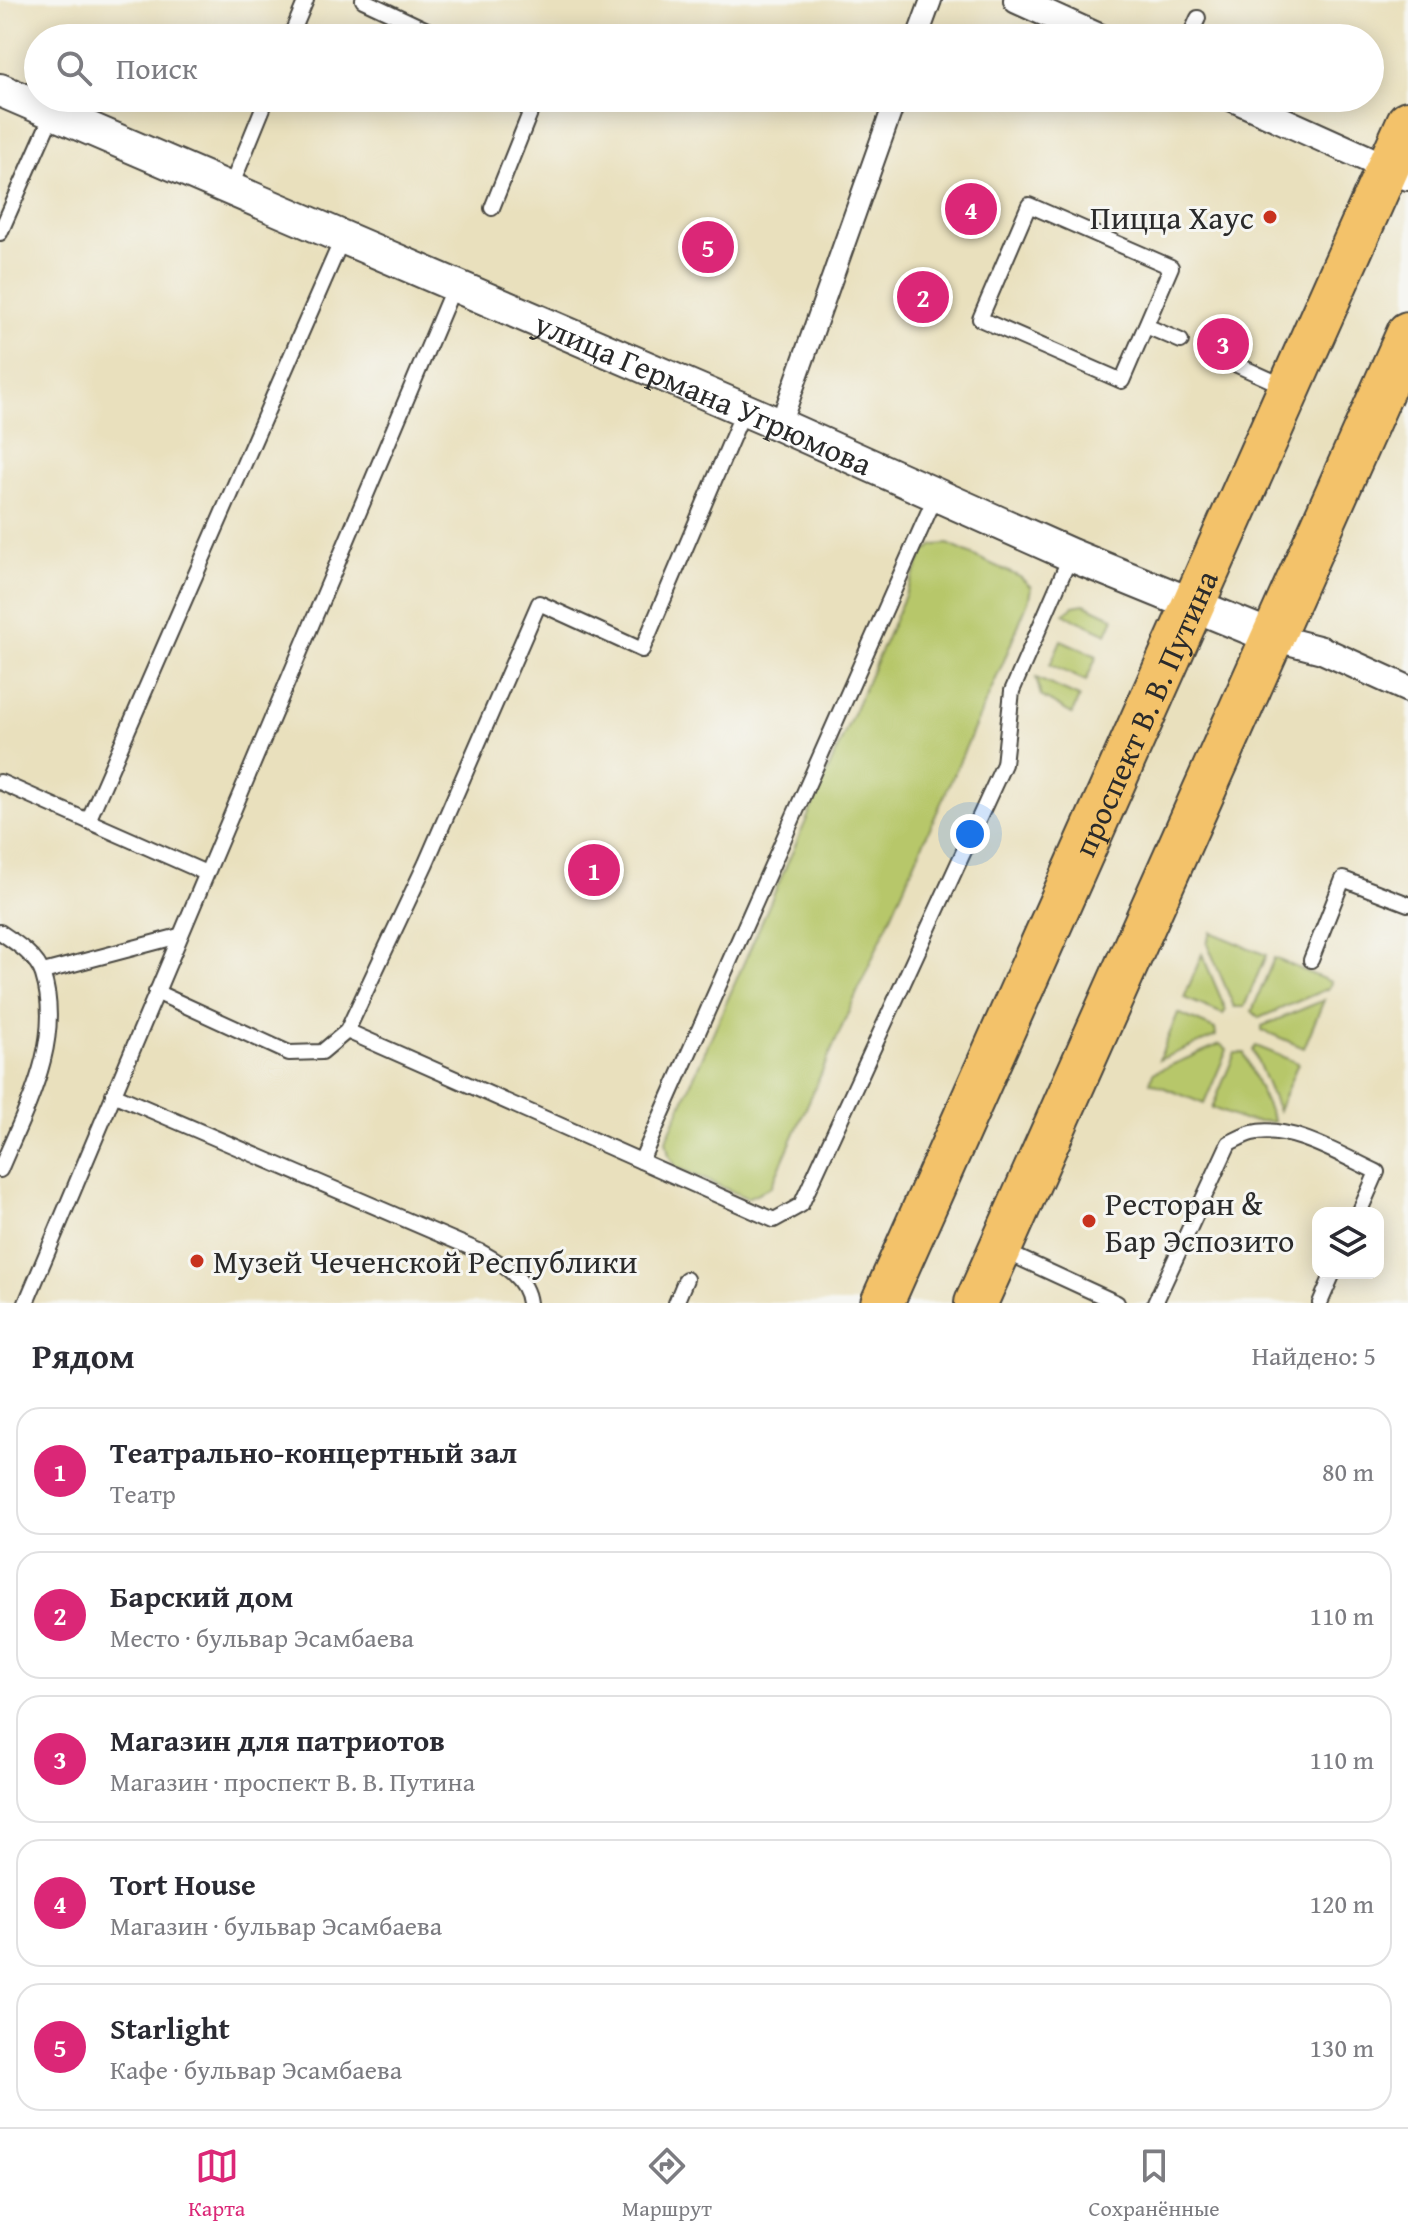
<!DOCTYPE html>
<html lang="ru">
<head>
<meta charset="utf-8">
<style>
  body { margin:0; font-family:"Gentium Book Plus",serif; background:#f2f2f3; color:#2b2b33 }
  .controls { position:absolute; right:24px; bottom:24px; display:grid; overflow:hidden; border-radius:16px; box-shadow:0 4px 20px #0003 }
  .controls button { width:72px; height:72px; display:grid; place-items:center; padding:0; border:0; border-bottom:2px solid #e1e1e2; background:#fff; color:#2b2b33; font:40px sans-serif }
  .you { position:absolute; left:970px; top:834px; width:28px; height:28px; margin:-20px; border:6px solid #fff; border-radius:50%; background:#1a73e8; box-shadow:0 0 0 12px #1a73e833 }
  .badge { display:grid; place-items:center; width:52px; height:52px; border-radius:50%; background:#db2777; color:#fff; font-size:26px; font-weight:700 }
  .pin { position:absolute; translate:-50% -50%; border:4px solid #fff; box-shadow:0 2px 8px #0006 }
  .list { margin:0; padding:0; list-style:none }
  h2 { display:flex; justify-content:space-between; align-items:center; height:104px; margin:0; padding:0 32px; font-size:34px }
  h2 small { font-size:26px; font-weight:400; color:#7c7c81 }
  .list li { display:grid; grid-template-columns:52px 1fr auto; gap:24px; align-items:center; box-sizing:border-box; height:128px; margin:0 16px 16px; padding:0 16px; border:2px solid #e1e1e2; border-radius:24px }
  .list b { display:block; font-size:30px; white-space:nowrap }
  .list p { margin:0; font-size:26px; white-space:nowrap; color:#7c7c81 }
  .list em { font-size:26px; font-style:normal; color:#7c7c81 }
  .icon { flex:none; width:44px; height:44px; fill:none; stroke:currentColor; stroke-width:2; stroke-linecap:round; stroke-linejoin:round }
  .map { position:relative; flex:none; width:1408px; height:1303px; overflow:hidden }
  .search { position:absolute; background:#fff; box-shadow:0 4px 20px #0003; left:24px; right:24px; top:24px; height:88px; display:flex; align-items:center; gap:20px; box-sizing:border-box; padding:0 28px; border-radius:44px; color:#7c7c81; font-size:30px }
  .sheet { height:824px; background:#fff }
  nav { display:flex; justify-content:space-around; align-items:center; box-sizing:border-box; height:112px; border-top:2px solid #e1e1e2; background:#fff; font-size:22px; color:#7c7c81 }
  nav a { display:grid; justify-items:center; gap:4px }
  nav .on { color:#db2777 }
  .map>svg:first-child { display:block }
  .green { fill:#b7c76a; stroke:#71794a; stroke-width:2 }
  .lines { fill:none; stroke-linecap:round; stroke-linejoin:round }
  .service-casing { stroke:#484641; stroke-width:18 }
  .pedestrian-casing { stroke:#484641; stroke-width:24 }
  .minor-casing { stroke:#484641; stroke-width:30 }
  .tertiary-casing { stroke:#484641; stroke-width:36 }
  .primary-casing { stroke:#484641; stroke-width:46 }
  .service { stroke:#fff; stroke-width:14 }
  .pedestrian { stroke:#fff; stroke-width:20 }
  .minor { stroke:#fff; stroke-width:26 }
  .tertiary { stroke:#fff; stroke-width:32 }
  .primary { stroke:#f3c26a; stroke-width:42 }
  .poi-dot { fill:#c8321e; stroke:#f6f6f2; stroke-width:3 }
  .labels { text-anchor:middle; dominant-baseline:central; stroke-width:6; stroke-linejoin:round; paint-order:stroke }
  .poi-label { font-size:32px; fill:#2b2b2b; stroke:#f6f6f2; text-anchor:start }
  .street-label { font-size:32px; fill:#2b2b2b; stroke:#f6f6f2 }
</style>
</head>
<body>
<div class="map">
<svg width="1408" height="1303" viewBox="0 0 1408 1303">
  <rect width="100%" height="100%" fill="#f6f6f2"/>
  <filter id="ink" filterUnits="userSpaceOnUse"><feTurbulence type="fractalNoise" baseFrequency=".0125" numOctaves="2"/><feDisplacementMap in="SourceGraphic" scale="16" xChannelSelector="R" yChannelSelector="G"/><feConvolveMatrix kernelMatrix="1 2 1 2 8 2 1 2 1" color-interpolation-filters="sRGB"/></filter>
  <filter id="wash" filterUnits="userSpaceOnUse"><feTurbulence type="fractalNoise" baseFrequency=".006" numOctaves="4" result="noise"/><feDisplacementMap in="SourceGraphic" scale="32" xChannelSelector="R" yChannelSelector="G"/><feGaussianBlur stdDeviation="1.8" result="paint"/><feColorMatrix in="noise" values="0 0 0 0 0 0 0 0 0 0 0 0 0 0 0 0 0 1.4 0 .05"/><feComposite in="paint" operator="in"/></filter>
  <g filter="url(#wash)">
    <rect width="100%" height="100%" fill="#e9e0bd"/>
    <g class="green">
      <polygon points="948,544 1020,577 1031,587 1029,599 1003,663 771,1187 747,1198 676,1167 669,1156 666,1140 924,552 934,545"/>
      <polygon points="1084,604 1114,618 1107,634 1064,614 1073,606"/>
      <polygon points="1061,640 1097,656 1086,681 1050,665"/>
      <polygon points="1036,678 1079,697 1072,714 1041,696"/>
      <polygon points="1211,932 1266,955 1244,1007 1234,1007 1207,943"/>
      <polygon points="1202,954 1226,1010 1223,1014 1184,998"/>
      <polygon points="1274,958 1331,982 1329,988 1259,1018 1252,1011"/>
      <polygon points="1324,1000 1304,1048 1262,1030 1262,1026"/>
      <polygon points="1178,1013 1215,1029 1216,1036 1159,1060"/>
      <polygon points="1220,1044 1227,1050 1204,1104 1150,1082 1153,1073"/>
      <polygon points="1256,1046 1298,1063 1278,1111 1253,1050"/>
      <polygon points="1235,1053 1244,1053 1274,1122 1243,1120 1212,1108"/>
    </g>
  </g>
  <g filter="url(#ink)">
    <g class="lines">
      <g class="service-casing">
        <g id="service">
          <polyline points="363,0 444,38"/>
          <polyline points="290,38 306,0"/>
          <polyline points="1189,38 1198,18"/>
          <polyline points="230,189 267,98"/>
          <polygon points="1029,205 1171,267 1122,381 980,319"/>
          <polyline points="492,208 536,98"/>
          <polyline points="0,233 53,113"/>
          <polyline points="1146,326 1181,341"/>
          <polyline points="1224,359 1286,387"/>
          <polyline points="0,782 88,821 343,237"/>
          <polyline points="88,821 206,873"/>
          <path d="M0 932C15 942 38 957 43 975 64 1042 25 1110 0 1170"/>
          <polyline points="1311,960 1343,879 1408,904"/>
          <polyline points="43,972 179,936"/>
          <polyline points="156,992 289,1053 322,1052 347,1031 774,1220 801,1205 1004,764 1012,691 1071,555"/>
          <polyline points="347,1031 426,863 539,603 642,650 744,410"/>
          <path d="M113 1094 481 1252C502 1264 526 1277 529 1303"/>
          <polyline points="641,1161 936,495"/>
          <polyline points="1004,1251 1117,1303"/>
          <polyline points="26,1303 454,286"/>
          <polyline points="676,1303 686,1279"/>
          <path d="M1155 1303 1229 1143C1236 1140 1244 1135 1252 1133 1289 1123 1344 1157 1377 1172L1359 1213"/>
          <polyline points="1320,1303 1333,1273"/>
        </g>
      </g>
      <g class="pedestrian-casing">
        <g id="pedestrian">
          <polyline points="917,38 931,0"/>
          <polyline points="780,425 896,98"/>
        </g>
      </g>
      <g class="minor-casing">
        <g id="minor">
          <polyline points="1017,0 1101,38"/>
          <polyline points="1233,98 1408,177"/>
          <polyline points="1272,637 1322,650 1408,689"/>
        </g>
      </g>
      <g class="tertiary-casing">
        <g id="tertiary">
          <path id="s1" d="M0 90 780 425 1071 555 1272 637"/>
        </g>
      </g>
      <g class="primary-casing">
        <g id="primary">
          <path id="s2" d="M882 1303 1408 122"/>
          <polyline points="976,1303 1408,333"/>
        </g>
      </g>
      <use href="#service" class="service"/>
      <use href="#pedestrian" class="pedestrian"/>
      <use href="#minor" class="minor"/>
      <use href="#tertiary" class="tertiary"/>
      <use href="#primary" class="primary"/>
    </g>
  </g>
  <g class="poi-dot">
    <circle cx="1270" cy="217" r="8"/>
    <circle cx="1089" cy="1221" r="8"/>
    <circle cx="197" cy="1261" r="8"/>
  </g>
  <g class="labels">
    <g class="poi-label">
      <text x="1254" y="217" text-anchor="end">Пицца Хаус</text>
      <text x="1105" y="1203">Ресторан &amp;<tspan x="1105" dy="37">Бар Эспозито</tspan></text>
      <text x="213" y="1261">Музей Чеченской Республики</text>
    </g>
    <g class="street-label">
      <text stroke="none"><textPath href="#s1" startOffset="766">улица Германа Угрюмова</textPath></text>
      <text stroke="none"><textPath href="#s2" startOffset="646">проспект В. В. Путина</textPath></text>
    </g>
  </g>
</svg>
<div class="controls">
<button><svg class="icon" aria-label="layers" viewBox="0 0 24 24"><path d="M12 4l9 5-9 5-9-5zM3 14l9 5 9-5"/></svg></button>
</div>
<div class="you"></div>
<div class="pin badge" style="left:594px;top:870px">1</div>
<div class="pin badge" style="left:923px;top:297px">2</div>
<div class="pin badge" style="left:1223px;top:344px">3</div>
<div class="pin badge" style="left:971px;top:209px">4</div>
<div class="pin badge" style="left:708px;top:247px">5</div>
<div class="search"><svg class="icon" aria-label="search" viewBox="0 0 24 24"><circle cx="10" cy="10" r="6"/><path d="M15 15l6 6"/></svg>Поиск</div>
</div>
<section class="sheet">
<h2>Рядом<small>Найдено: 5</small></h2>
<ul class="list">
<li><span class="badge">1</span><div><b>Театрально-концертный зал</b><p>Театр</p></div><em>80 m</em></li>
<li><span class="badge">2</span><div><b>Барский дом</b><p>Место · бульвар Эсамбаева</p></div><em>110 m</em></li>
<li><span class="badge">3</span><div><b>Магазин для патриотов</b><p>Магазин · проспект В. В. Путина</p></div><em>110 m</em></li>
<li><span class="badge">4</span><div><b>Tort House</b><p>Магазин · бульвар Эсамбаева</p></div><em>120 m</em></li>
<li><span class="badge">5</span><div><b>Starlight</b><p>Кафе · бульвар Эсамбаева</p></div><em>130 m</em></li>
</ul>
</section>
<nav>
<a class="on"><svg class="icon" aria-label="map" viewBox="0 0 24 24"><path d="M3 6l6-2 6 2 6-2v14l-6 2-6-2-6 2zM9 4v14M15 6v14"/></svg>Карта</a>
<a><svg class="icon" aria-label="directions" viewBox="0 0 24 24"><path d="M12 3l9 9-9 9-9-9zM9 14v-3h6M13 9l2 2-2 2"/></svg>Маршрут</a>
<a><svg class="icon" aria-label="saved" viewBox="0 0 24 24"><path d="M7 4h10v16l-5-4-5 4z"/></svg>Сохранённые</a>
</nav>
</body>
</html>
